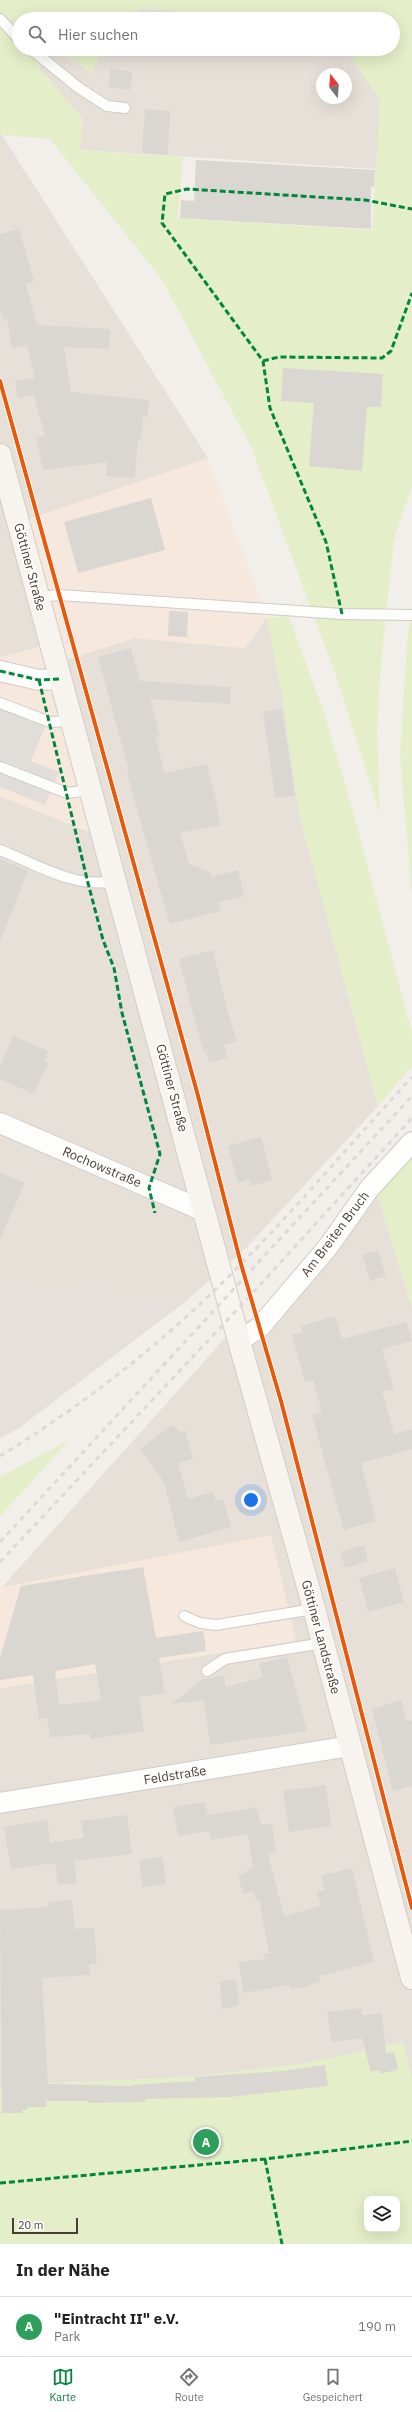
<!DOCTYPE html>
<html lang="de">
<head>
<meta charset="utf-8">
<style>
  body { margin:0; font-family:"IBM Plex Sans",sans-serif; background:#f6f6f6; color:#202124 }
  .controls { position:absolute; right:12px; bottom:12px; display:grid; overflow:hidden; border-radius:8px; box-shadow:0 4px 16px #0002 }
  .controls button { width:36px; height:36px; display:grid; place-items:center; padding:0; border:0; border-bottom:1px solid #e0e0e0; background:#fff; color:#202124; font:20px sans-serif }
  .compass { position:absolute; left:316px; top:68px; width:36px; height:36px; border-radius:50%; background:#fff; box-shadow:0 4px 16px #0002; rotate:343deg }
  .scale { position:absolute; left:12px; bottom:10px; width:66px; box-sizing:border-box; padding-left:4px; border:2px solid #4a3f35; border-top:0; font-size:11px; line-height:14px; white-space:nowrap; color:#4a3f35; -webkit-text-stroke:3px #fff; paint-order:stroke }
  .you { position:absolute; left:251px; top:1500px; width:14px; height:14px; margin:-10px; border:3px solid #fff; border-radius:50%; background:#1a73e8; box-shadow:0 0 0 6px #1a73e833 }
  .badge { display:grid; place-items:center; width:26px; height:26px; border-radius:50%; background:#0b8043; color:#fff; font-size:13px; font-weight:700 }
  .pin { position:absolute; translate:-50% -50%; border:2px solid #fff; box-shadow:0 1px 4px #0006 }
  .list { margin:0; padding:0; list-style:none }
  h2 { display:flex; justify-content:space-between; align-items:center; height:52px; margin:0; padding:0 16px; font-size:17px }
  h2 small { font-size:13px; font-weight:400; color:#757577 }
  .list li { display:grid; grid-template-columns:26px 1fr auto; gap:12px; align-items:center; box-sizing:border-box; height:60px; padding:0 16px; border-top:1px solid #e0e0e0 }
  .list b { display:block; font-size:15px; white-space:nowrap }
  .list p { margin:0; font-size:13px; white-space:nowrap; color:#757577 }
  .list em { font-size:13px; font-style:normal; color:#757577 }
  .icon { flex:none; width:22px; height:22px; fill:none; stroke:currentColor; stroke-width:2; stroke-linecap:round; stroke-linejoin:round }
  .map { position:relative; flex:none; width:412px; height:2244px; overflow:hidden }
  .search { position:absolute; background:#fff; box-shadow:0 4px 16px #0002; left:12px; right:12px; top:12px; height:44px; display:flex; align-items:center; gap:10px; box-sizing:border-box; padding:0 14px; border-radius:22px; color:#757577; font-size:15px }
  .sheet { height:112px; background:#fff }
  nav { display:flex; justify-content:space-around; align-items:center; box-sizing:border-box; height:56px; border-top:1px solid #e0e0e0; background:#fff; font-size:11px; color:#757577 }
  nav a { display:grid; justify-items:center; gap:2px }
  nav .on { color:#0b8043 }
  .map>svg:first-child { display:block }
  .residential { fill:#e7e0d8; fill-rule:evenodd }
  .commercial { fill:#f6e8dd }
  .industrial { fill:#e6e0dc }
  .green { fill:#e4eec8; fill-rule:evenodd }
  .parking { fill:#e1deda }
  .building { fill:#dad6d1; fill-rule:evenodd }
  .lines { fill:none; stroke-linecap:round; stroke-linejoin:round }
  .lane-casing { stroke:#cfcbc7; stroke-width:12 }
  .street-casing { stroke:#cfcbc7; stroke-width:22 }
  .secondary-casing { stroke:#d4cdc2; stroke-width:24 }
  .lane { stroke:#fdfdfc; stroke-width:10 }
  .street { stroke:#fdfdfc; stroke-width:20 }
  .secondary { stroke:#f7f4ef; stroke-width:22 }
  .rail { stroke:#dadad9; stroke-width:3; stroke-dasharray:5 5; stroke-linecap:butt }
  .quiet { stroke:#00873e; stroke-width:3; stroke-dasharray:6 3; stroke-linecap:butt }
  .cycleway-casing { stroke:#fff; stroke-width:6 }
  .cycleway { stroke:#e8590c; stroke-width:4 }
  .labels { text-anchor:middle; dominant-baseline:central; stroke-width:4; stroke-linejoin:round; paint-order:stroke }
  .street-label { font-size:13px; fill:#4a3f35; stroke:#fff }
</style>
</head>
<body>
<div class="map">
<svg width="412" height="2244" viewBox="0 0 412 2244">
  <rect width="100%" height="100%" fill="#f2efeb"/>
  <g class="residential">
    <polygon points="142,8 247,19 127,19"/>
    <path d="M41 49H54L92 73 101 49H346L380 99 376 169 80 150 39 68ZM322 74H346V98H322Z"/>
    <polygon points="0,132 208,458 21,522 60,642 0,657"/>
    <polygon points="267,617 283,701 299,814 378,1106 246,1248 185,1302 0,1286 0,796 114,842 65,660 135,638 245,648"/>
    <polygon points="377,1193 412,1309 412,2080 403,2042 303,2064 187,2077 0,2086 0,1688 296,1640 14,1586 2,1587 224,1339 260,1312 274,1321 365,1214"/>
  </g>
  <g class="commercial">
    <polygon points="208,458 267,617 245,648 135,638 65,660 114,842 0,796 0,657 60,642 21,522"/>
    <polygon points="271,1535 296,1641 0,1688 0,1589 2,1587"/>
  </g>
  <polygon class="industrial" points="0,1286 185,1302 19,1428 0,1439"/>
  <g class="green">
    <path d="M0 0H412V486L394 539 381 663 377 730 380 814 337 679 252 449 161 278 50 139 3 135 0 132ZM142 8 247 19H393V49H346L380 99 372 230 178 218 183 157 80 150 83 119 39 68 41 49H19V19H127Z"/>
    <polygon points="54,49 101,49 92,73"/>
    <polygon points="412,608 412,897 400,755 407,640"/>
    <polygon points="267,617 289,617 324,713 352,808 412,1033 412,1066 378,1106 299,814 283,701"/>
    <polygon points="412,1156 412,1309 377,1193"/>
    <polygon points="70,1439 0,1516 0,1477"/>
    <path d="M403 2042 412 2080V2244H0V2086L187 2077 303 2064ZM367 2199H397V2229H367Z"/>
  </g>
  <polygon class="parking" points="0,698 49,717 31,761 59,772 45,805 0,787"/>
  <g class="building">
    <polygon points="111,68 133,72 130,90 108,87"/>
    <polygon points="145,109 170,111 168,155 142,153"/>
    <polygon points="196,160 375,170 374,187 371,187 371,229 180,218 181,200 194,201"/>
    <polygon points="19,229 34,281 26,284 37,325 110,329 109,349 64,347 71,392 149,400 147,417 143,417 141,439 138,439 135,478 106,476 107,462 43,470 36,438 45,436 34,395 18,398 15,381 35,378 27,345 12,348 7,319 3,319 0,307 0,234"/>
    <polygon points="283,368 383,374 381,407 367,407 362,471 309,466 314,403 281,401"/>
    <polygon points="151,498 165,550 78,573 64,522"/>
    <polygon points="169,611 188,612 187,637 168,636"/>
    <polygon points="131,648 140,681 231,687 230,704 150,699 160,736 155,737 165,773 207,764 217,806 220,825 180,833 189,864 210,872 211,877 238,870 244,896 219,902 220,911 170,924 130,784 127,772 129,771 98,657"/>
    <polygon points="282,709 295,796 275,798 263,712"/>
    <polygon points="0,859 28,871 1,939 0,939"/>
    <polygon points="213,950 227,1010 237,1041 224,1045 227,1058 209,1063 206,1050 203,1051 179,959"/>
    <polygon points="13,1036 48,1051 44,1061 48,1063 34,1094 0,1079 0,1066"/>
    <polygon points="261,1137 272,1180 251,1186 249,1179 238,1183 228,1146"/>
    <polygon points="0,1173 25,1183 0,1239"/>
    <polygon points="378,1251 386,1276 370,1281 362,1255"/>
    <polygon points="335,1316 342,1339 406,1322 412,1341 382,1349 394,1389 382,1392 394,1434 412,1429 412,1449 361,1463 376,1521 344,1530 312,1415 322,1412 313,1380 305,1382 292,1335 303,1332 301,1326"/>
    <polygon points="172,1425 180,1432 185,1431 193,1459 178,1463 188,1499 213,1492 216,1501 223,1499 231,1527 179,1542 164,1482 140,1449"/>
    <polygon points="364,1545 368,1561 345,1568 340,1552"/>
    <path d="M143 1567 156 1638 203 1631 206 1651 159 1658 165 1693 139 1697 144 1731 90 1739V1734L50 1737 47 1718 39 1719 33 1675 0 1680V1658L21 1586ZM95 1664 101 1700 59 1705 55 1671Z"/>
    <polygon points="395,1568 404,1602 368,1612 359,1578"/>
    <polygon points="287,1657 307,1731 210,1745 204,1700 172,1704 203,1679 224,1676 226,1687 263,1677 259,1664"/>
    <polygon points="401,1700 407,1722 412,1720 412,1786 393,1791 372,1709"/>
    <polygon points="326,1785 331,1826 289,1832 283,1791"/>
    <polygon points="205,1802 207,1815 244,1809 248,1834 211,1840 209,1831 178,1836 173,1807"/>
    <polygon points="256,1807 261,1825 272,1824 276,1852 268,1854 284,1916 321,1906 317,1892 325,1890 321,1876 352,1868 374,1962 319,1976 320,1982 304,1987 290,1989 289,1985 243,1993 239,1962 265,1959 264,1954 269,1953 259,1900 256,1901 254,1891 243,1894 238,1875 247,1872 247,1869 253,1868 244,1810"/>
    <polygon points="127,1815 132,1854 74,1861 77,1883 58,1885 55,1863 11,1869 4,1827 47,1820 50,1843 84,1838 81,1821"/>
    <polygon points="163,1857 166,1884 142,1887 139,1860"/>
    <polygon points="72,1900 75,1929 94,1928 97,1963 89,1964 90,1975 42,1978 48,2084 132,2086 132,2085 195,2081 195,2077 283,2071 325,2065 328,2086 230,2097 145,2099 145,2102 88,2103 88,2101 46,2101 46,2107 27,2107 27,2110 22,2110 22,2113 2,2113 0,1910 49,1907 48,1902"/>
    <polygon points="236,1979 239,2005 222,2009 220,1982"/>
    <polygon points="361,2008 362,2015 382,2013 386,2054 394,2052 398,2069 381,2074 379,2070 371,2072 362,2038 331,2042 327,2012"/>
  </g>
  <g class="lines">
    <g class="lane-casing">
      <g id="lane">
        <polyline points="0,19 19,39"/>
        <polyline points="31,49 79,88 107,106 125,108"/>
        <polyline points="38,597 60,595 342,614 412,615"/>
        <polyline points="0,703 50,722 71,721"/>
        <polyline points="0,767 67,793 90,790"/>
        <path d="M0 850C36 864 75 889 115 881"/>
        <polyline points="184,1616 200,1623 216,1625 314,1609"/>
        <polyline points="207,1671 225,1659 323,1643"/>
      </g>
    </g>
    <g class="street-casing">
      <g id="street">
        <polyline points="0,671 39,680 60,679"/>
        <polyline points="0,1123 204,1211"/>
        <polyline points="239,1341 260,1327 328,1247 369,1189 412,1142"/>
        <polyline points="0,1803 350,1746"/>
      </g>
    </g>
    <g class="secondary-casing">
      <polyline id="secondary" points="0,455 239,1341 309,1590 412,1978"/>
    </g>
    <use href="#lane" class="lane"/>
    <use href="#street" class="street"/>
    <use href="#secondary" class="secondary"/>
    <g class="rail">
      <path d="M0 1456C87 1403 169 1338 241 1264 300 1204 355 1139 412 1077"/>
      <polyline points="0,1542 412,1096"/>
      <polyline points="0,1562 250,1296 412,1118"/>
    </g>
    <g class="quiet">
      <polyline points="263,361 279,357 382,358 391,351 412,293"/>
      <polyline points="342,614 326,542 270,408 263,361 162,223 165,194 187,189 365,200 412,209"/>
      <polyline points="0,671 39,680 60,679"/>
      <polyline points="39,680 88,883 103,940 114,968 122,1013 160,1154 149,1188 155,1213"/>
      <polyline points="265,2159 282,2244"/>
      <polyline points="0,2183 265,2159 412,2141"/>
    </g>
    <g class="cycleway-casing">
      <polyline id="cycleway" points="0,381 197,1092 241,1264 281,1401 412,1908"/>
    </g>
    <use href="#cycleway" class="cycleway"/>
  </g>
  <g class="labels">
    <g class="street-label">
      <text transform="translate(30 567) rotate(75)">Göttiner Straße</text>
      <text transform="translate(172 1088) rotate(75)">Göttiner Straße</text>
      <text transform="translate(102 1167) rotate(23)">Rochowstraße</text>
      <text transform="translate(335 1234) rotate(-53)">Am Breiten Bruch</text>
      <text transform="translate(321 1637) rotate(75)">Göttiner Landstraße</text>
      <text transform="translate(175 1775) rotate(-9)">Feldstraße</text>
    </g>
  </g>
</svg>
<div class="controls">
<button><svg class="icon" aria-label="layers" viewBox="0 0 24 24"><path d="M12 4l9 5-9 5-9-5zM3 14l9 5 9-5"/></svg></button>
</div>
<svg class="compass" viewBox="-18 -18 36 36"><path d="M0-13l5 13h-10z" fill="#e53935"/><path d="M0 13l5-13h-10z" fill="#757577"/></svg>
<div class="scale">20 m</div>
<div class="you"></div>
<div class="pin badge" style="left:206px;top:2142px;background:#2e9e5b">A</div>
<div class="search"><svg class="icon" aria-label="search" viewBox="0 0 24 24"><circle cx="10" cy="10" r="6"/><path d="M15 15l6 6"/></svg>Hier suchen</div>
</div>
<section class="sheet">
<h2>In der Nähe<small></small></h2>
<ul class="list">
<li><span class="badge" style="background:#2e9e5b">A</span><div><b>&quot;Eintracht II&quot; e.V.</b><p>Park</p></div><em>190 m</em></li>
</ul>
</section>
<nav>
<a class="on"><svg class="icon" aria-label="map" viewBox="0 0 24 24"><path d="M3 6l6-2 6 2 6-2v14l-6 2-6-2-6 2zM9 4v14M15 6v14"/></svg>Karte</a>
<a><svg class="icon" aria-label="directions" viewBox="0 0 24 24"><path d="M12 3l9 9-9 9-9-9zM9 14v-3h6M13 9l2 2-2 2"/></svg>Route</a>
<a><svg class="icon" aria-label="saved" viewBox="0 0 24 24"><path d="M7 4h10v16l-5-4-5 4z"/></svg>Gespeichert</a>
</nav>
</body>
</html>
